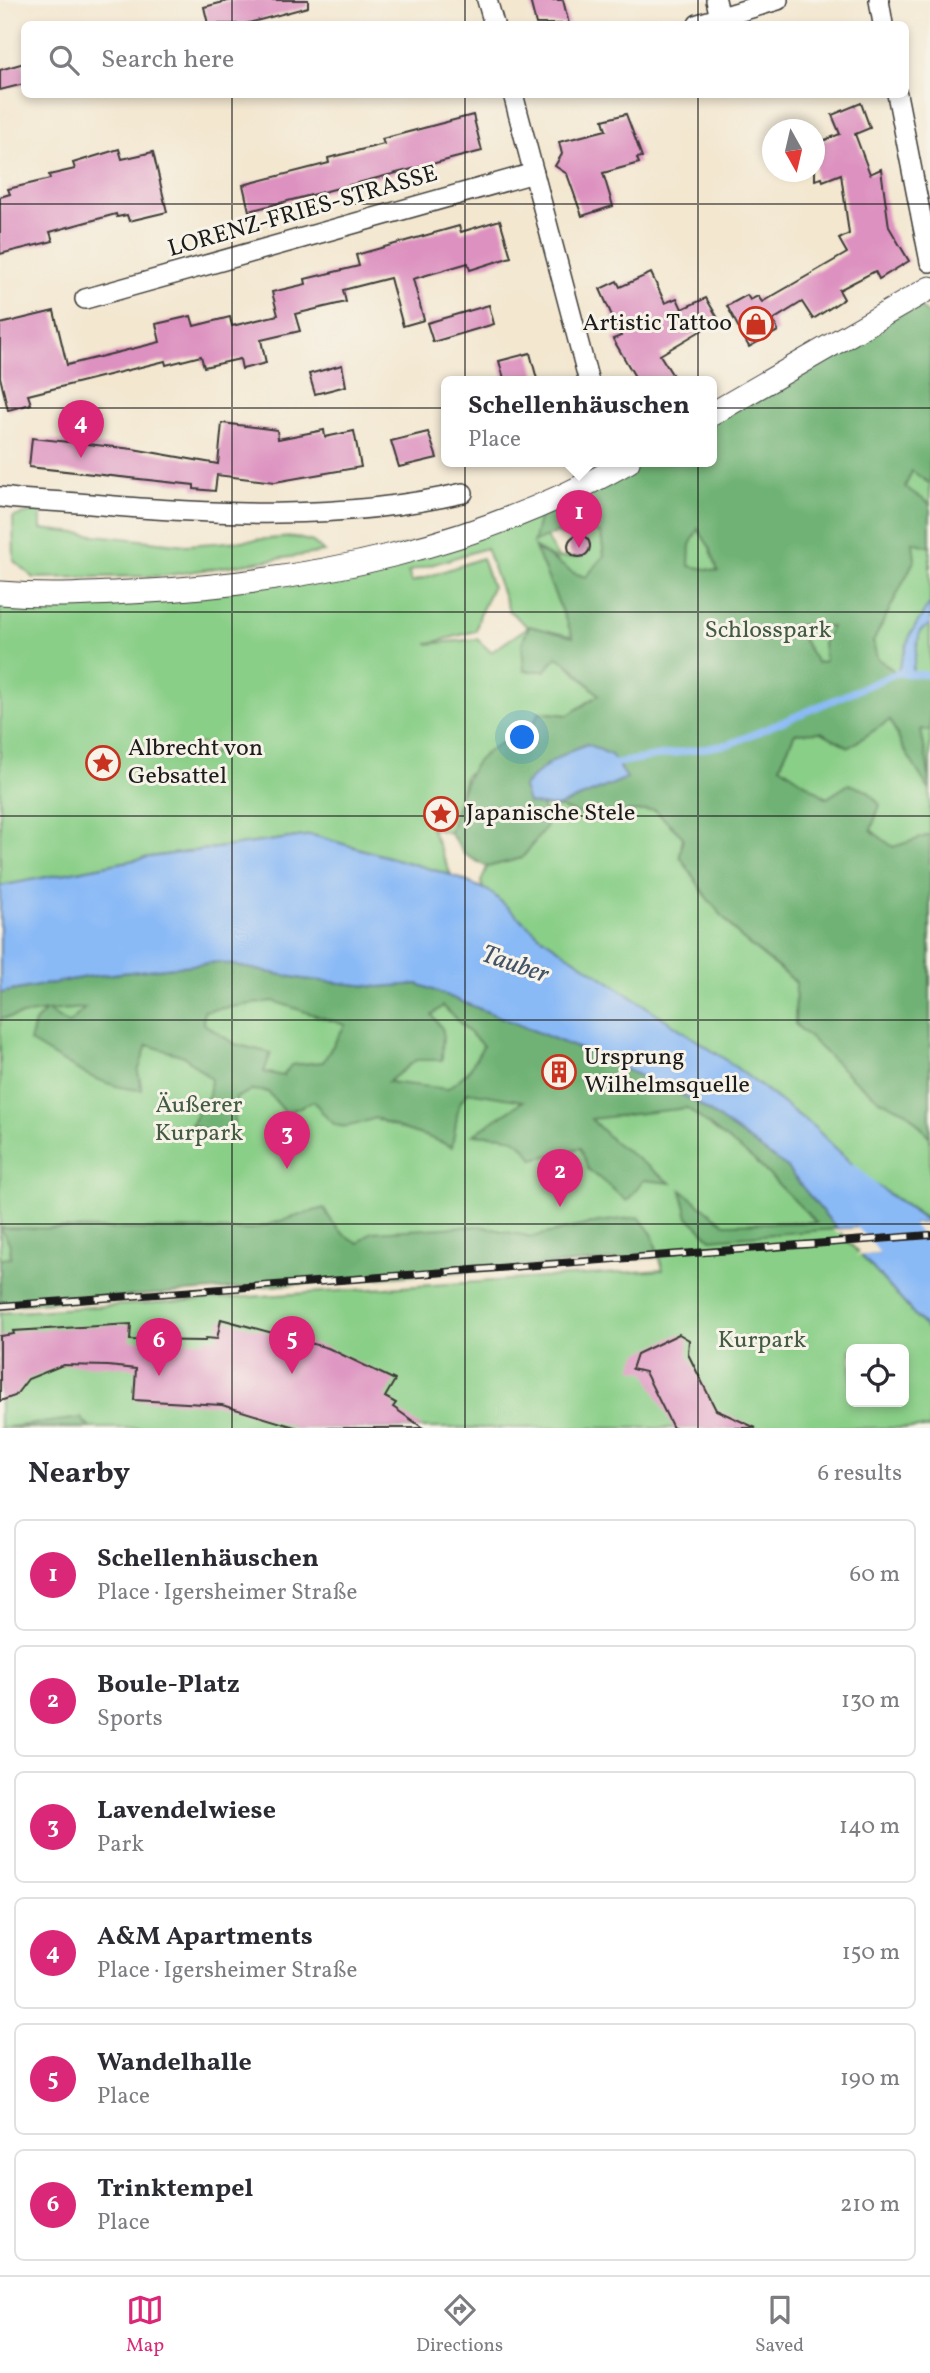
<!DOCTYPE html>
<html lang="en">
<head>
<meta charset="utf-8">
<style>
  body { margin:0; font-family:Vollkorn,serif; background:#f7f7f7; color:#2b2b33 }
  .controls { position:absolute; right:21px; bottom:21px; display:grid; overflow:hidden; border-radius:10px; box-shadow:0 4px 10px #0003 }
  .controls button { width:63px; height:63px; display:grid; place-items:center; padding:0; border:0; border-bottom:2px solid #e1e1e2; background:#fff; color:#2b2b33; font:35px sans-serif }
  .compass { position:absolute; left:762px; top:119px; width:63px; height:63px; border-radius:50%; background:#fff; box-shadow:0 4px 10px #0003; rotate:172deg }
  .you { position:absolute; left:523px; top:738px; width:24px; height:24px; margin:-18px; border:5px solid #fff; border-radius:50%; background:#1a73e8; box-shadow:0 0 0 10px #1a73e833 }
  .badge { display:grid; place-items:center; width:46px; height:46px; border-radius:50%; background:#db2777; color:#fff; font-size:23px; font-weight:700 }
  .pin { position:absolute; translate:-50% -58px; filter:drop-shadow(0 2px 4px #0008) }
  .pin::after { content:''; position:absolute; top:37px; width:24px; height:21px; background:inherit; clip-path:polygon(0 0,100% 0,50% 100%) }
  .popup { position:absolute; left:441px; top:376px; width:276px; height:91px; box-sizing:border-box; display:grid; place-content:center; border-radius:10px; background:#fff; filter:drop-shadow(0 2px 5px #0005); font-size:23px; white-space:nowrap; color:#7c7c81 }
  .popup b { font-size:26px; color:#2b2b33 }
  .popup::after { content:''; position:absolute; left:50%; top:100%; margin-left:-14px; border:14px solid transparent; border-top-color:#fff }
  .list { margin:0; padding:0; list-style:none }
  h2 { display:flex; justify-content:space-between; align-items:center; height:91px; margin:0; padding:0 28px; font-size:30px }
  h2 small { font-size:23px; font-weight:400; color:#7c7c81 }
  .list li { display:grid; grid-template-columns:46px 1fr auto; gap:21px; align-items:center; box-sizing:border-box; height:112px; margin:0 14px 14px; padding:0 14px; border:2px solid #e1e1e2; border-radius:10px }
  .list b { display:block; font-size:26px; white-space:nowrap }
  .list p { margin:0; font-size:23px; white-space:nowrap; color:#7c7c81 }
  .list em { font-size:23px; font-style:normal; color:#7c7c81 }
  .icon { flex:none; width:38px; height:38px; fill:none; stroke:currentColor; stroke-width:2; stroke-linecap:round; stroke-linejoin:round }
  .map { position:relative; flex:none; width:930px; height:1428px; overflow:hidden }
  .search { position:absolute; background:#fff; box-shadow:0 4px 10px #0003; left:21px; right:21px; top:21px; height:77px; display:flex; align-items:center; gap:18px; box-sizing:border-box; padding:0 24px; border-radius:10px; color:#7c7c81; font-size:26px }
  .sheet { height:847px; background:#fff }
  nav { display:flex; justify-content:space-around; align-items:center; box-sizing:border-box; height:98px; border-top:2px solid #e1e1e2; background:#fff; font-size:19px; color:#7c7c81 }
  nav a { display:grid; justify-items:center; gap:4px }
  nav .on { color:#db2777 }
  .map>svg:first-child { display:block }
  .green { fill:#8acf88; stroke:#537652; stroke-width:2; fill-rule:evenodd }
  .forest { fill:#6fb274; stroke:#466748; stroke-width:2; fill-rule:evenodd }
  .water { fill:#8abaf6; stroke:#536b89; stroke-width:2 }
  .pier { fill:#f3e7d0 }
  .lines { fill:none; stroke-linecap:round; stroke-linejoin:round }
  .stream { stroke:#8abaf6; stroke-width:7 }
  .river { stroke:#8abaf6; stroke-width:44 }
  .building { fill:#dd91c0 }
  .minor-casing { stroke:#3c3a37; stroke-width:22 }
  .tertiary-casing { stroke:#3c3a37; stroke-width:25 }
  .minor { stroke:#fff; stroke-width:19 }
  .tertiary { stroke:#fff; stroke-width:23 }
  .rail-casing { stroke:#1c1c1c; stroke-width:8 }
  .rail { stroke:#f7f3e8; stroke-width:5; stroke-dasharray:16; stroke-linecap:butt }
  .grid { fill:none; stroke:#1c1c1c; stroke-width:2; stroke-opacity:0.55 }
  .labels { text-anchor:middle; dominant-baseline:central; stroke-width:6; stroke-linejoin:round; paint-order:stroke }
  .street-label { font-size:24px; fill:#1c1c1c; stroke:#f7f3e8 }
  .poi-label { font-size:24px; fill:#1c1c1c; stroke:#f7f3e8; text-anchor:start }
  .park-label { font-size:24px; fill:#425b42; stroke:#f7f3e8 }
  .water-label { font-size:26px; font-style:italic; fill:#425368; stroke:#f7f3e8 }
</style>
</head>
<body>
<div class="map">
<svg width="930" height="1428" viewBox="0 0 930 1428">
  <rect width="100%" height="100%" fill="#f7f3e8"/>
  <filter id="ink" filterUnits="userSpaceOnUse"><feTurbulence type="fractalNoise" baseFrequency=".0143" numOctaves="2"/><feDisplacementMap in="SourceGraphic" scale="14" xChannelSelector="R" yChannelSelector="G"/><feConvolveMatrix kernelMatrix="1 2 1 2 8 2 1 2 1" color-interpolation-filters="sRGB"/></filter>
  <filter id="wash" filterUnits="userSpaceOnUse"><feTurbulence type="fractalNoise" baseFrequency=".00686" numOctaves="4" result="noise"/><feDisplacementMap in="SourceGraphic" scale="28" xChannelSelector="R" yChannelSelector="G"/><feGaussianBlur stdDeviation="1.57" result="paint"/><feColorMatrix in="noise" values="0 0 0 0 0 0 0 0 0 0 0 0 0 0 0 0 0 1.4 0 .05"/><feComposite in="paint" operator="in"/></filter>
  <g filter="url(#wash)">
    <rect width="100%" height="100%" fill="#f3e7d0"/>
    <g class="green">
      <path d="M930 342V1102L555 559 536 548 574 637 529 627 599 695 568 715 540 712 529 733 507 739 465 776 450 833 431 828 451 875 312 835 150 857 0 886V593L299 577 542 506 534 542 546 537 558 558 580 557 589 550 587 539 577 536 571 539 556 533 581 527 601 534 602 542ZM486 548 509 611 528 627 491 652 477 639 427 644 476 631 480 614 492 587 482 558 412 582 408 572ZM213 744 214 754 192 755V744Z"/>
      <polygon points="41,510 41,529 186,545 294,537 313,542 324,552 162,576 34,578 14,561 13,517"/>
      <polygon points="542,805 655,810 683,837 680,856 707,898 741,938 796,983 880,1100 907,1112 930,1137 930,1221 868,1180 815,1128 726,1060 539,935 483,889 481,882 487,867 522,858 546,827"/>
      <path d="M418 984 592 1054 693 1100 786 1167 837 1229 930 1332V1428H0V1313L663 1270 655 1243 0 1288V993ZM851 1349H904V1402H851Z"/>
    </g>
    <g class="forest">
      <path d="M910 299 930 315V484L912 471 905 487 930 504V547L913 542 915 559 873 642 877 658 897 673 930 675V731L921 729C924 751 930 768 930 791L903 748 890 720 849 747 821 732 795 733 780 766 827 798 849 784 868 791 880 805 871 830 893 847 930 835V1137L907 1112 880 1100 854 1080 795 1024 796 982 741 938 707 898 680 856 683 837 655 810 584 815 557 807 627 778 611 755 587 744C561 754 542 766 523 787L529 803 542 805 546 827 522 858 487 867 464 854 450 833C465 778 468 749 529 733L539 712 568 715 599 695 571 666 557 657 545 671H524L522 643 529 626 573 637 535 548 574 573 586 577 604 556 601 534C573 524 559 531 533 543L542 506 628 462H712V414ZM698 529 710 548 718 571 689 566 690 545ZM811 624 831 627 823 643 825 661 817 663 795 626Z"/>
      <path d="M218 962 303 979 379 987 418 984 592 1054 693 1100 786 1167 837 1229 711 1239 688 1217 681 1190 725 1224 816 1222 755 1161 687 1108 591 1119 613 1141 671 1183 644 1180 627 1201 588 1169 580 1148 533 1159C517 1132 502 1135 473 1135L523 1101 468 1092 459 1104 452 1147C427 1134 400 1131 376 1118 340 1130 336 1133 314 1101L286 1113 268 1092 252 1090 236 1098 234 1123 225 1140 191 1124 209 1095 211 1079 184 1056 147 1045 138 1072 142 1090C101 1089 65 1062 30 1042L35 1022 46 1011 0 1019V993L86 977ZM273 1001 345 1025 323 1062 291 1065 283 1076 264 1072 271 1053 235 1044 203 1023 204 1011ZM443 1006 483 1046 468 1072 447 1089 388 1082 416 1060H442L443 1030 432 1015ZM85 1008 68 1024 48 1011Z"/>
      <path d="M324 1208C333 1225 341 1235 359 1243L371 1232 479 1226 532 1237 598 1222 639 1217 652 1234 659 1257 0 1306V1259L11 1258 9 1242 0 1228 250 1230Z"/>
      <polygon points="81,1418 90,1428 8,1427"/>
    </g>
    <g class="water">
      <polygon points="930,603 930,625 920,631 912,673 897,673 911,633"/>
      <path d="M587 744 611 755 627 778 557 807 528 803 523 787C542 766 561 754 587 744Z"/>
      <polygon points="312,835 451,875 489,891 539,935 726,1060 815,1128 868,1180 930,1223 837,1229 786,1167 693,1100 592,1054 418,984 379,987 303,979 218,962 86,977 0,993 0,886 150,857"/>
      <polygon points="930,1249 930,1332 861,1255"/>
    </g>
    <g class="pier">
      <polygon points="930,1223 930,1226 837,1233 832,1230"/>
      <polygon points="930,1246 930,1249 857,1256 860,1252"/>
    </g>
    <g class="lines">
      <polyline class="stream" points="617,763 730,744 897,673 930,675"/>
      <polyline class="river" points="845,1185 885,1224 930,1283"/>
    </g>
    <g id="blocks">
      <g class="building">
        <polygon points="232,0 308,0 308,7 245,24 208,24 204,7"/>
        <polygon points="530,0 563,0 569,24 536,24"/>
        <polygon points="24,63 24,84 0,90 0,70"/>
        <polygon points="861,103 870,128 855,134 870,174 881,169 889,227 909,261 879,279 875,271 839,290 844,299 813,319 802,302 773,320 778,331 749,347 727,306 747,295 750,300 758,296 762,302 847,253 839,239 849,234 841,174 823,181 822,178 815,180 815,144 840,134 832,115"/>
        <polygon points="626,114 642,157 637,158 639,163 603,173 613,206 582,216 567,174 555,166 562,154 559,142 606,130 603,120"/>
        <polygon points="473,115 482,151 249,211 243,185 329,163 328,158 384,144 382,139"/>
        <polygon points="119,149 122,159 153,152 167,212 129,221 127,215 117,217 116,214 50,232 53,241 0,254 0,197 10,194 8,189 50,179 49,175 75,169 73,163"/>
        <polygon points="500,220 511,257 470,270 468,263 413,279 424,320 403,326 390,278 343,290 346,302 295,314 300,331 261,340 266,363 242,369 240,359 204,367 201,356 166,365 165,361 28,395 31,404 8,410 0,377 0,324 54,311 67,365 160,342 156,324 191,316 194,326 230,317 232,326 278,315 272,292 306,284 305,279 359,266 356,255 459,226 461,232"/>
        <polygon points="651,273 665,303 677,298 682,309 706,298 719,320 660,355 677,382 638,382 613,339 621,336 600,289 617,281 620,287"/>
        <polygon points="489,305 494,324 433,342 427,323"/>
        <polygon points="530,353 537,379 505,382 499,361"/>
        <polygon points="342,365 346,386 315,394 309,374"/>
        <polygon points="222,423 277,430 278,439 324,430 325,437 354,431 361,467 275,482 217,475 215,491 194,489 194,485 29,467 32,438 133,449 218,464"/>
        <polygon points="428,432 437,458 399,467 391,441"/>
        <circle cx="579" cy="546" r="11"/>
        <polygon points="221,1319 328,1348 395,1380 385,1397 396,1403 393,1407 423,1428 298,1428 222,1405 134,1400 136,1369 108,1366 63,1365 28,1379 15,1396 0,1401 0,1336 14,1334 13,1331 131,1324 130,1340 205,1341 206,1338 217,1339"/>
        <polygon points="679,1334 689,1340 688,1354 716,1410 756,1428 673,1428 645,1372 632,1369 637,1354"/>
      </g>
    </g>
  </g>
  <g filter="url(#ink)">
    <use href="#blocks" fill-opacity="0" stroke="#3c3a37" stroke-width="2"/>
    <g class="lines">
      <g class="minor-casing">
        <g id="minor">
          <polyline points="487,0 494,24"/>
          <polyline points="716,0 720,18"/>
          <polyline points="879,0 883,24"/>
          <polyline points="698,24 778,0"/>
          <polyline points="513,94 589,382"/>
          <polyline points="897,94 930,262"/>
          <polyline points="85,299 534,173"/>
          <path d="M0 497C30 501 61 501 91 504 214 515 341 521 463 493"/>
        </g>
      </g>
      <g class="tertiary-casing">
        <g id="tertiary">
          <polyline points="712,414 930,288"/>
          <path d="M0 593C50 597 99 594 149 591 316 581 481 546 628 462"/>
        </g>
      </g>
      <use href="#minor" class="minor"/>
      <use href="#tertiary" class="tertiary"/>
      <g class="rail-casing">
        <polyline id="rail" points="0,1306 930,1235"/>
      </g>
      <use href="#rail" class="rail"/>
    </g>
  </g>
  <path class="grid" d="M232 0V24M465 0V24M698 0V24M232 94V1428M465 94V1428M698 94V1428M0 204H930M0 408H930M0 612H930M0 816H930M0 1020H930M0 1224H930"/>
  <defs>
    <g id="shop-ring" transform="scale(1.75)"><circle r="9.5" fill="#f7f3e8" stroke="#c8321e" stroke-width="1.5"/><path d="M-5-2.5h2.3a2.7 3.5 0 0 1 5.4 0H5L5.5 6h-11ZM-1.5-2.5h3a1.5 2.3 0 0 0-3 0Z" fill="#c8321e"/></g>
    <g id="sight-ring" transform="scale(1.75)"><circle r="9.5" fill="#f7f3e8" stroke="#c8321e" stroke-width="1.5"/><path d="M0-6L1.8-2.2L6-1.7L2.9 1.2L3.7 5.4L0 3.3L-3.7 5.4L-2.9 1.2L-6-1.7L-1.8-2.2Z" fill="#c8321e"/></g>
    <g id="building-ring" transform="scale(1.75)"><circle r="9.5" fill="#f7f3e8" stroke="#c8321e" stroke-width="1.5"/><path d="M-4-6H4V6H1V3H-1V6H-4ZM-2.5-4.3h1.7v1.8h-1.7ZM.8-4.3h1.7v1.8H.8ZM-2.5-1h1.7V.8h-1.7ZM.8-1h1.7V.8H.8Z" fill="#c8321e"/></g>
  </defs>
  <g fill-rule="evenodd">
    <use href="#shop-ring" x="756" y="324"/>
    <use href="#sight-ring" x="103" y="763"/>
    <use href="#sight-ring" x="441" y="814"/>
    <use href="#building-ring" x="559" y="1072"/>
  </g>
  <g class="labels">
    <g class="street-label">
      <text transform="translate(303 212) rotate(-16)">LORENZ-FRIES-STRASSE</text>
    </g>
    <g class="poi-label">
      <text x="732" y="324" text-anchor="end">Artistic Tattoo</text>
      <text x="128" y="749">Albrecht von<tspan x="128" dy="28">Gebsattel</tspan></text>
      <text x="466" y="814">Japanische Stele</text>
      <text x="584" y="1058">Ursprung<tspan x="584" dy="28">Wilhelmsquelle</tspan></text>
    </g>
    <g class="park-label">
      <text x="768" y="631">Schlosspark</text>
      <text x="199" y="1106">Äußerer<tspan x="199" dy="28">Kurpark</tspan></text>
      <text x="762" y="1341">Kurpark</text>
    </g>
    <g class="water-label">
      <text transform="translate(515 965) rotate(19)">Tauber</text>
    </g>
  </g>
</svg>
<div class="controls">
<button><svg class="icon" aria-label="locate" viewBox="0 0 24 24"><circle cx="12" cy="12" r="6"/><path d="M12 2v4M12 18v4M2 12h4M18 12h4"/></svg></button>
</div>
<svg class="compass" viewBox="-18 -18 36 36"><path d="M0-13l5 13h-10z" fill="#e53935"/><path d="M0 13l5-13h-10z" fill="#7c7c81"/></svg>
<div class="you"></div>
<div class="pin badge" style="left:579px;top:548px">1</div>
<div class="popup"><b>Schellenhäuschen</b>Place</div>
<div class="pin badge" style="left:560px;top:1207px">2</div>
<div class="pin badge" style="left:287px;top:1169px">3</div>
<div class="pin badge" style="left:81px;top:458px">4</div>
<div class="pin badge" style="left:292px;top:1374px">5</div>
<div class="pin badge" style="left:159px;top:1376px">6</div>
<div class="search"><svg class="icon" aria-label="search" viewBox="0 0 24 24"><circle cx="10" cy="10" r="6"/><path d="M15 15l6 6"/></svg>Search here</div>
</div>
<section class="sheet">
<h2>Nearby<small>6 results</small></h2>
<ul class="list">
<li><span class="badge">1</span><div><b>Schellenhäuschen</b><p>Place · Igersheimer Straße</p></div><em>60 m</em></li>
<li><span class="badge">2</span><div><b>Boule-Platz</b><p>Sports</p></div><em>130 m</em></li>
<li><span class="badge">3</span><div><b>Lavendelwiese</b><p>Park</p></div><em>140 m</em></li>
<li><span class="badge">4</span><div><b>A&amp;M Apartments</b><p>Place · Igersheimer Straße</p></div><em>150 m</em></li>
<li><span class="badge">5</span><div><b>Wandelhalle</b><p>Place</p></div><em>190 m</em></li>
<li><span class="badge">6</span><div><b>Trinktempel</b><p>Place</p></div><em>210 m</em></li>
</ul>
</section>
<nav>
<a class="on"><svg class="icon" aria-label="map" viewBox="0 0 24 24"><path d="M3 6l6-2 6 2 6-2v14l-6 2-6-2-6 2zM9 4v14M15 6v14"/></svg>Map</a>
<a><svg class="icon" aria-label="directions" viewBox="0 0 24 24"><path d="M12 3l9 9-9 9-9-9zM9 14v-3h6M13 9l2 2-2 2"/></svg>Directions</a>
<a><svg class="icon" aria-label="saved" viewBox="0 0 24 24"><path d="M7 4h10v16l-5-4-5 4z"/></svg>Saved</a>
</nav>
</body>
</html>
